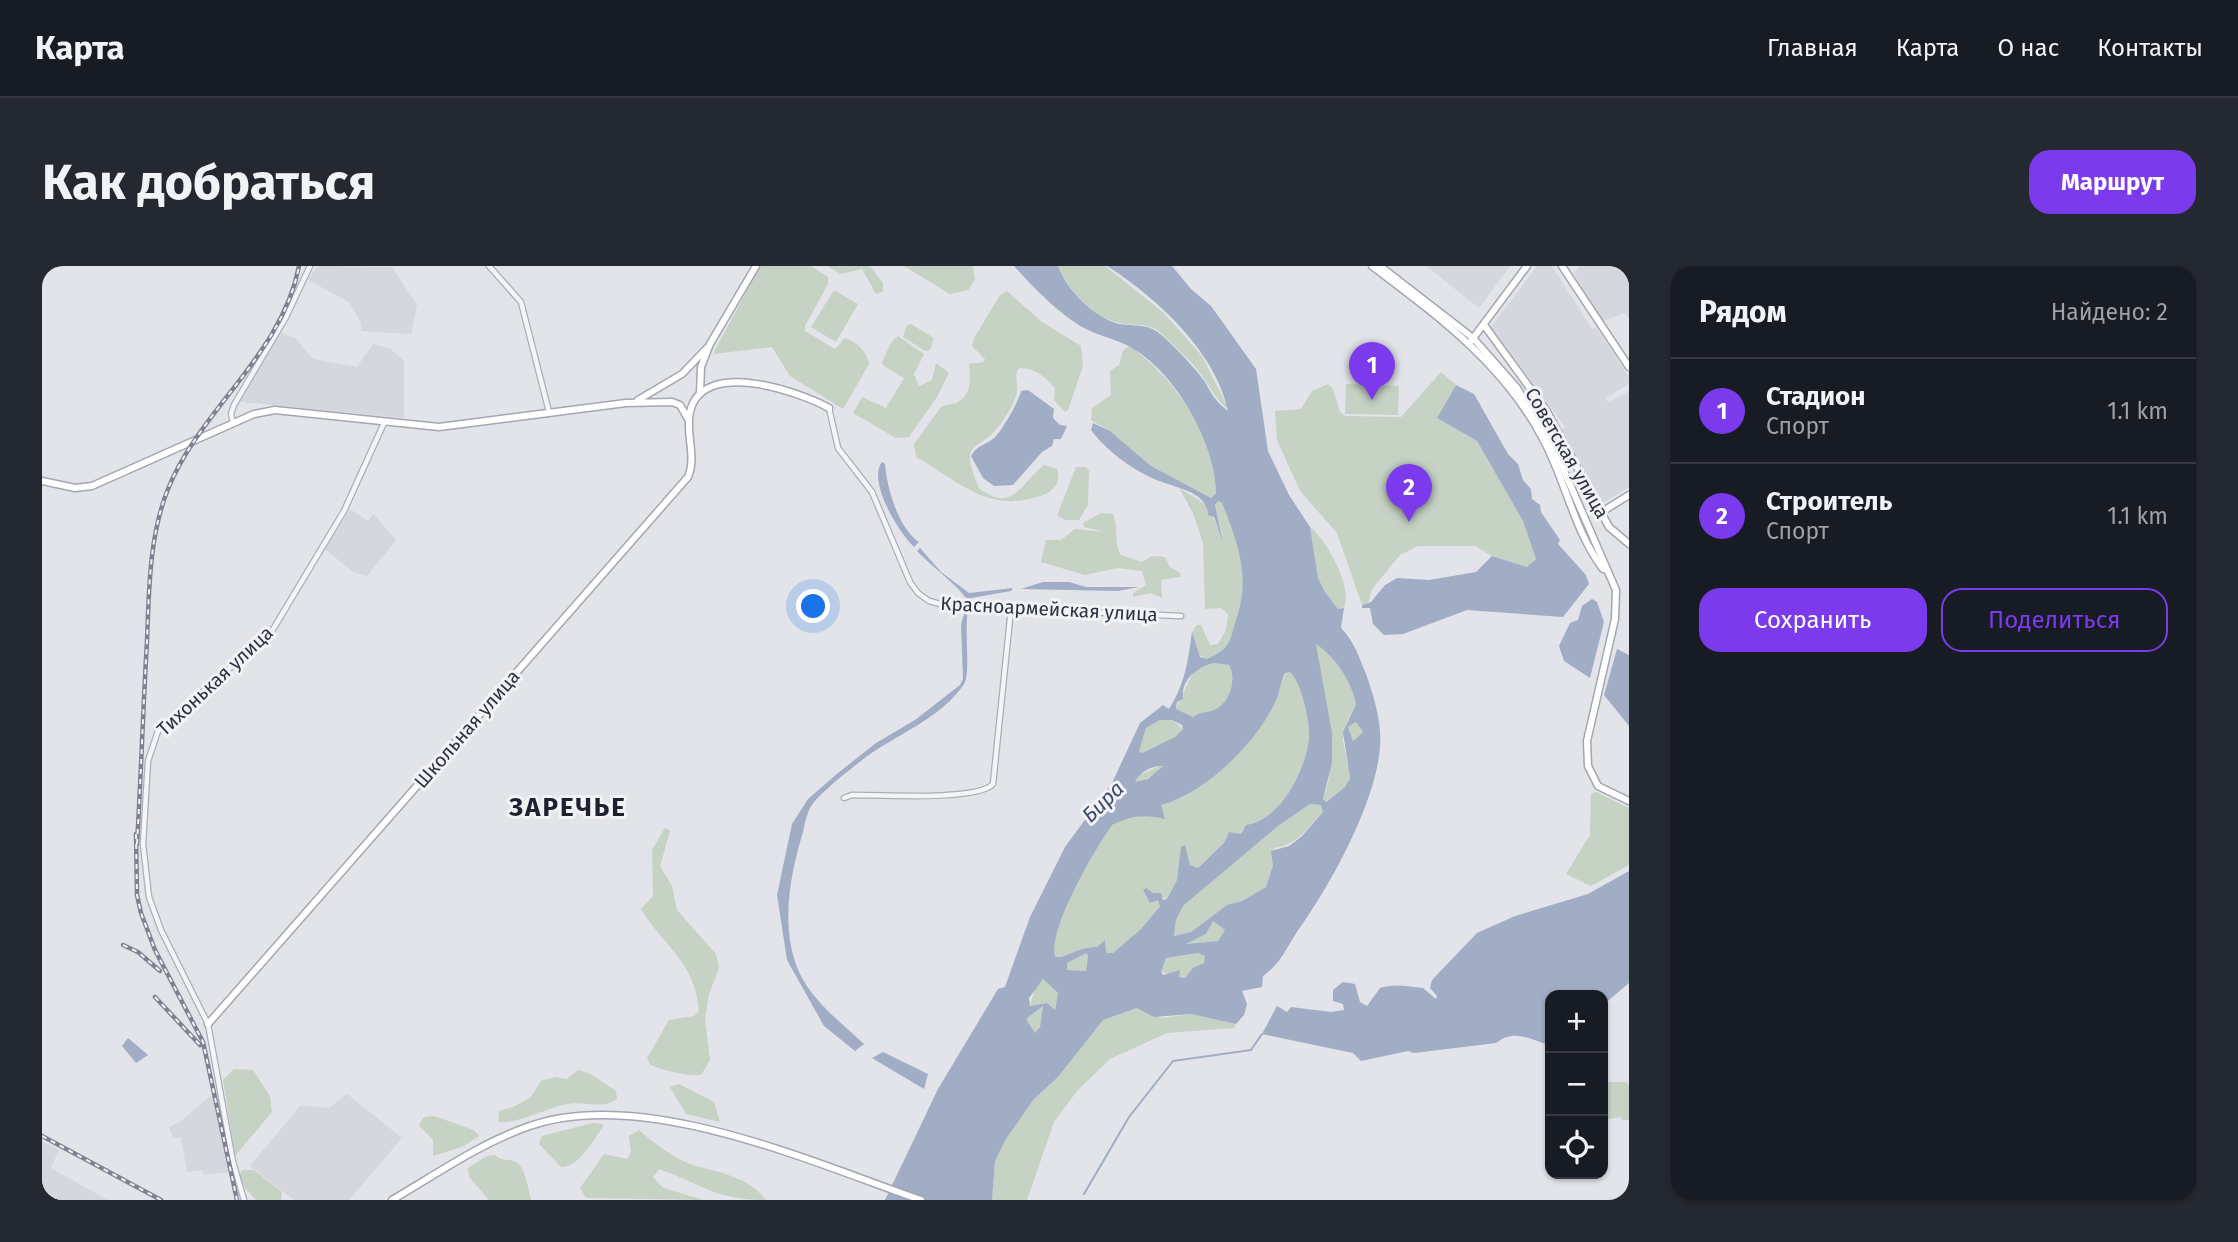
<!DOCTYPE html>
<html lang="ru">
<head>
<meta charset="utf-8">
<style>
  body { margin:0; font-family:"Fira Sans",sans-serif; background:#242831; color:#f1f3f6 }
  .controls { position:absolute; right:21px; bottom:21px; display:grid; overflow:hidden; border-radius:14px; box-shadow:0 2px 5px #0004 }
  .controls button { width:63px; height:63px; display:grid; place-items:center; padding:0; border:0; border-bottom:2px solid #363941; background:#171b24; color:#f1f3f6; font:35px sans-serif }
  .you { position:absolute; left:772px; top:341px; width:24px; height:24px; margin:-18px; border:5px solid #fff; border-radius:50%; background:#1a73e8; box-shadow:0 0 0 10px #1a73e833 }
  .badge { display:grid; place-items:center; width:46px; height:46px; border-radius:50%; background:#7c3aed; color:#fff; font-size:23px; font-weight:700 }
  .pin { position:absolute; translate:-50% -58px; filter:drop-shadow(0 2px 4px #0008) }
  .pin::after { content:''; position:absolute; top:37px; width:24px; height:21px; background:inherit; clip-path:polygon(0 0,100% 0,50% 100%) }
  .list { margin:0; padding:0; list-style:none }
  h2 { display:flex; justify-content:space-between; align-items:center; height:91px; margin:0; padding:0 28px; font-size:30px }
  h2 small { font-size:23px; font-weight:400; color:#9ea1a6 }
  .list li { display:grid; grid-template-columns:46px 1fr auto; gap:21px; align-items:center; box-sizing:border-box; height:105px; padding:0 28px; border-top:2px solid #363941 }
  .list b { display:block; font-size:26px; white-space:nowrap }
  .list p { margin:0; font-size:23px; white-space:nowrap; color:#9ea1a6 }
  .list em { font-size:23px; font-style:normal; color:#9ea1a6 }
  .actions { display:flex; gap:14px; padding:21px 28px }
  .actions a { flex:1; padding:16px 0; border:2px solid #7c3aed; border-radius:21px; text-align:center; font-size:24px; color:#7c3aed }
  .actions .main { background:#7c3aed; color:#fff }
  .icon { flex:none; width:38px; height:38px; fill:none; stroke:currentColor; stroke-width:2; stroke-linecap:round; stroke-linejoin:round }
  .map { position:relative; flex:none; width:1587px; height:934px; overflow:hidden; border-radius:21px }
  header { display:flex; align-items:center; gap:42px; box-sizing:border-box; height:98px; padding:0 35px; background:#171b24; border-bottom:2px solid #363941 }
  header strong { font-size:33px }
  nav { display:flex; gap:38px; margin-inline-start:auto; font-size:24px }
  .intro { display:flex; align-items:center; justify-content:space-between; box-sizing:border-box; height:168px; padding:0 42px }
  h1 { margin:0; font-size:49px }
  .button { padding:18px 32px; border-radius:21px; background:#7c3aed; color:#fff; font-size:24px; font-weight:700 }
  main { display:flex; gap:42px; padding:0 42px }
  aside { flex:1; background:#171b24; border-radius:21px; box-shadow:0 2px 5px #0004 }
  .map>svg:first-child { display:block }
  .built { fill:#d5d6de }
  .green { fill:#c5d2c4 }
  .water { fill:#a1acc5; fill-rule:evenodd }
  .lines { fill:none; stroke-linecap:round; stroke-linejoin:round }
  .stream { stroke:#a1acc5; stroke-width:2 }
  .minor-casing { stroke:#abaeb6; stroke-width:7 }
  .major-casing { stroke:#a3a6b3; stroke-width:9 }
  .minor { stroke:#f4f5f8; stroke-width:4.5 }
  .major { stroke:#fff; stroke-width:6 }
  .rail-casing { stroke:#7d8191; stroke-width:4.5 }
  .rail { stroke:#f2f3f6; stroke-width:2; stroke-dasharray:5; stroke-linecap:butt }
  .labels { text-anchor:middle; dominant-baseline:central; stroke-width:6; stroke-linejoin:round; paint-order:stroke }
  .street-label { font-size:19px; fill:#2c303f; stroke:#f2f3f6 }
  .water-label { font-size:21px; font-style:italic; fill:#3b496e; stroke:#f2f3f6 }
  .district-label { font-size:26px; font-weight:bold; letter-spacing:2px; fill:#1e2130; stroke:#f2f3f6 }
</style>
</head>
<body>
<header>
<strong>Карта</strong>
<nav><a>Главная</a><a>Карта</a><a>О нас</a><a>Контакты</a></nav>
</header>
<div class="intro"><h1>Как добраться</h1><a class="button">Маршрут</a></div>
<main>
<div class="map">
<svg width="1587" height="934" viewBox="0 0 1587 934">
  <rect width="100%" height="100%" fill="#e2e4e9"/>
  <g class="built">
    <polygon points="275,0 350,1 375,39 369,68 319,65 319,57 307,36 266,14"/>
    <polygon points="1384,0 1468,0 1437,42"/>
    <polygon points="1495,0 1510,0 1550,63 1554,61 1587,111 1586,118 1564,132 1566,137 1587,125 1587,221 1559,238 1520,163 1523,161 1449,61"/>
    <polygon points="1538,0 1587,0 1587,53 1582,47 1560,56 1532,7"/>
    <polygon points="238,66 254,73 271,93 315,101 331,78 347,82 362,95 362,152 198,136"/>
    <polygon points="308,243 326,255 331,248 354,274 325,310 311,306 283,283"/>
    <polygon points="171,828 187,906 162,909 160,904 145,906 139,871 131,872 127,861 138,856"/>
    <polygon points="305,828 360,872 307,934 252,934 208,900 259,839 287,842"/>
    <polygon points="0,875 17,884 9,902 66,934 0,934"/>
  </g>
  <g class="green">
    <path d="M718 0H769L786 11V18L763 60V65L793 83 803 72C816 77 824 85 827 98L801 143 748 110 730 81 671 88Z"/>
    <polygon points="785,0 828,0 841,17 841,25 834,28 820,3 799,8"/>
    <polygon points="862,0 931,0 933,14 926,24 908,28"/>
    <path d="M1016 0H1063L1122 47 1160 90 1187 144C1174 134 1170 124 1161 111 1149 94 1130 78 1115 64 1106 57 1089 60 1078 57 1050 51 1027 25 1016 0Z"/>
    <polygon points="792,24 816,38 794,76 769,61"/>
    <path d="M965 25 1000 56 1039 80 1041 100 1026 144 1023 146 1012 134 1013 122C1002 110 995 103 978 102L975 105C973 113 976 118 975 126 974 135 965 148 960 156 937 190 915 169 937 222 971 249 980 215 1002 199L1015 203C1018 213 1016 219 1007 226 1001 230 994 231 987 233 941 244 911 211 874 191L872 178 899 141C904 138 911 139 916 136 931 127 928 111 927 98L942 96 943 93 930 80 932 72 958 29Z"/>
    <polygon points="869,58 892,72 888,84 883,85 861,71 865,59"/>
    <polygon points="856,70 882,88 872,108 877,120 890,114 894,97 907,107 895,131 867,171 854,172 811,147 820,131 844,142 862,112 842,100 840,96 849,77"/>
    <path d="M1088 80C1133 114 1174 169 1174 227L1168 232 1109 200 1068 165 1049 154 1050 142 1069 129 1068 105 1077 99 1081 84Z"/>
    <polygon points="1399,106 1414,119 1395,152 1435,175 1481,255 1494,293 1485,301 1450,290 1433,280 1376,280 1358,289 1330,323 1326,337 1320,339 1295,267 1258,225 1235,174 1233,145 1259,143 1270,125 1286,118 1291,123 1298,146 1303,150 1359,151"/>
    <polygon points="1304,118 1357,120 1356,149 1303,148"/>
    <polygon points="1034,201 1044,201 1047,205 1046,239 1037,254 1024,254 1015,250"/>
    <path d="M1137 222 1165 239 1181 273 1173 238 1176 235 1180 237C1191 264 1205 297 1202 327 1201 336 1196 344 1194 352 1190 375 1185 383 1165 393L1156 388 1150 366 1155 359H1159L1168 379 1176 378 1184 364 1186 348 1179 342 1163 343 1161 277 1151 247Z"/>
    <path d="M1059 247 1071 248C1077 261 1071 276 1079 289L1100 296 1110 290 1123 291 1128 301 1138 307 1139 311 1119 314 1120 332 1109 327 1091 331V327L1104 319 1100 305 1075 302 1043 309 999 296 1004 274H1019L1033 263 1062 266 1042 261 1041 257Z"/>
    <path d="M1268 261C1285 274 1311 322 1302 342L1296 343 1283 326 1276 312Z"/>
    <path d="M1274 377C1293 391 1309 414 1314 438L1305 455 1301 474 1308 512 1303 521 1283 536 1281 533C1298 493 1284 424 1272 382Z"/>
    <path d="M1172 397 1187 399C1195 413 1188 437 1172 444 1165 448 1158 446 1151 451L1134 443 1151 406Z"/>
    <path d="M1248 406C1260 418 1268 455 1267 472 1264 504 1238 555 1204 559L1199 568 1187 566 1182 577 1156 602 1148 599 1143 580 1135 614 1125 633 1101 625 1108 637 1116 634 1119 636 1118 639 1099 663 1071 687H1063L1062 675 1055 681C1034 681 1026 692 1012 691 1006 663 1052 585 1070 559 1087 550 1103 549 1122 549L1117 543 1119 539C1164 528 1215 475 1235 432 1238 424 1239 415 1244 407Z"/>
    <polygon points="1118,454 1130,454 1141,463 1133,471 1100,487 1097,485 1104,462"/>
    <polygon points="1314,456 1321,466 1311,475 1306,461"/>
    <polygon points="1119,499 1120,503 1100,516 1093,516 1096,510"/>
    <polygon points="1554,526 1587,542 1587,599 1549,620 1524,608 1548,569 1549,528"/>
    <path d="M1268 538 1279 539 1281 546C1264 562 1256 579 1232 582L1231 599 1224 621 1200 635 1185 639 1149 666 1132 670 1134 654 1141 640 1236 560Z"/>
    <path d="M623 562 628 565 618 600 630 620 635 644 674 688 677 702 667 728 663 753 668 794 659 809C641 810 625 805 608 799L605 792 627 754 652 750 657 745C653 695 622 681 599 643L611 630 610 584Z"/>
    <polygon points="1171,655 1183,664 1176,675 1144,678 1164,668"/>
    <polygon points="1046,687 1044,705 1025,704 1025,697 1037,688"/>
    <polygon points="1156,687 1164,690 1162,697 1151,703 1143,712 1119,706 1124,692"/>
    <polygon points="1001,713 1016,727 1013,744 1005,737 988,740 994,719"/>
    <polygon points="1001,740 998,761 993,767 984,753"/>
    <polygon points="1095,742 1120,752 1149,748 1194,758 1192,762 1125,767 1068,793 1035,825 1012,856 985,934 950,934 953,895 964,873 992,833 1016,811 1061,754"/>
    <polygon points="192,803 211,804 228,830 230,846 193,890 181,814"/>
    <path d="M536 804 547 807 574 825 575 833C558 845 540 833 521 839 504 843 471 859 456 856L457 845 471 841 489 831 499 815 513 811 525 813Z"/>
    <polygon points="1561,816 1584,816 1587,820 1587,854 1580,854 1579,851 1561,854"/>
    <polygon points="637,818 672,836 678,856 644,848 628,821"/>
    <polygon points="392,850 432,864 437,870 422,880 391,890 391,874 377,859 382,851"/>
    <path d="M551 857 560 858 561 861C550 875 538 901 519 901L497 878 500 870Z"/>
    <path d="M597 864C613 878 636 896 658 901 681 907 709 913 724 934 673 934 662 919 617 903L611 911 621 922 662 934 544 932 538 922 562 888 585 893 589 886 587 870Z"/>
    <path d="M453 889C460 896 466 892 474 896 484 902 486 923 489 934H447L427 911 426 902 445 890Z"/>
    <polygon points="200,904 212,904 240,926 239,934 214,934 203,922 197,909"/>
  </g>
  <g class="water">
    <path d="M972 0H1016C1025 24 1051 51 1077 58 1089 60 1104 58 1114 65 1126 73 1155 104 1163 116 1170 129 1174 136 1186 145 1174 86 1114 31 1065 0H1130L1149 23 1169 40 1214 103 1226 185 1247 229 1268 261 1276 312 1283 326 1296 343 1302 342 1299 362C1312 375 1317 391 1324 408 1332 431 1340 456 1338 481 1334 536 1290 616 1259 660 1246 678 1240 697 1221 710L1220 721 1200 725 1205 738 1202 749 1194 758 1149 748 1112 751 1095 742 1061 754 1016 811 992 833 964 873 953 895 950 934H843L896 823 956 723 963 721 988 651 1023 581 1070 517 1098 457 1121 439 1127 443C1143 418 1146 395 1150 366L1158 391 1165 393C1192 380 1187 374 1196 347 1208 309 1195 274 1180 237L1176 235 1173 239 1181 276 1172 251 1166 249C1166 224 1128 221 1110 212 1088 202 1063 183 1049 164L1051 157 1068 165 1109 200 1169 232 1174 227C1174 178 1133 105 1088 81 1075 73 1059 71 1044 63 1018 49 992 22 972 0ZM1274 378C1293 391 1309 414 1314 438L1301 466 1308 512 1303 521 1284 536 1281 533 1290 497V467ZM1172 397 1187 399C1195 413 1188 437 1172 444 1164 447 1157 446 1151 451L1134 443 1135 436 1141 433C1139 413 1154 402 1172 397ZM1248 406C1260 418 1268 455 1267 472 1264 504 1238 555 1204 559L1199 568 1187 566 1182 577 1156 602 1148 599 1143 579 1139 581 1135 614 1125 633 1121 634 1119 627H1111L1104 622 1101 624 1108 637 1116 634 1118 640 1099 663 1071 687H1064L1063 674 1055 681C1034 681 1026 692 1013 691 1006 663 1052 585 1070 559 1088 550 1103 548 1123 553L1119 539C1163 528 1217 475 1235 432 1238 424 1239 415 1243 407ZM1118 454H1130L1140 459 1141 463 1133 471 1100 487 1097 485 1104 462ZM1314 456 1321 466 1311 475 1306 461ZM1121 500 1106 513 1093 516C1097 506 1111 499 1121 500ZM1268 538 1279 539 1281 546 1259 571 1247 580 1229 585 1231 599 1224 621 1200 635 1185 639 1149 666 1132 670 1134 654 1141 640 1236 560ZM1171 655 1183 664 1176 675 1144 678 1164 668ZM1044 687 1046 689 1044 705 1025 704V697ZM1156 687 1163 690 1162 697 1151 702 1143 712 1137 711 1138 704 1121 709 1119 706 1124 692ZM1001 713 1016 727 1013 744 1005 737 988 740 987 732ZM1001 740 998 761 993 767 984 753Z"/>
    <polygon points="1414,119 1432,128 1466,188 1476,198 1481,214 1489,223 1490,233 1498,239 1499,246 1518,274 1516,278 1544,309 1547,318 1521,351 1425,344 1361,368 1342,369 1331,358 1328,342 1320,342 1320,339 1329,336 1343,319 1355,312 1387,314 1434,306 1450,290 1485,301 1494,293 1481,255 1435,175 1395,152"/>
    <path d="M986 124 1012 143 1011 152 1018 159 1025 160 1019 173H1012L1010 180 1000 186 971 219 952 220 941 212 929 190C934 180 943 179 951 173 959 167 977 135 979 125Z"/>
    <path d="M840 196 843 198C845 222 856 262 877 276L872 281C857 267 825 215 840 196Z"/>
    <path d="M878 282 899 306 927 327 971 322 969 325 929 332 927 337C920 322 890 301 875 285Z"/>
    <polygon points="1001,316 1027,316 1044,321 1097,321 1076,325 979,323"/>
    <polygon points="1550,333 1555,336 1562,356 1548,412 1522,395 1517,380 1528,357 1536,354 1540,340"/>
    <path d="M923 344 926 345C922 363 929 408 922 418 898 454 852 469 820 494 806 505 783 523 772 536 765 544 763 557 761 566 747 612 737 668 760 712 774 738 801 758 822 778L813 785 782 760 745 694 735 629 750 558 766 533 796 507 834 477 873 454 918 419 921 413 919 359Z"/>
    <polygon points="1575,383 1587,389 1587,460 1562,429"/>
    <path d="M1587 605V717L1561 739V729H1508V779C1489 774 1473 762 1454 777L1372 787 1366 785 1319 795 1311 787 1220 768 1235 740 1245 746 1249 741 1289 746 1302 744 1301 738 1291 735V724L1301 716 1313 718 1318 736 1325 740 1338 722C1355 717 1367 721 1381 722L1394 733 1395 730 1388 722 1390 714 1435 667 1473 650 1546 628Z"/>
    <polygon points="86,772 106,789 94,797 80,780"/>
    <polygon points="841,786 886,808 882,823 830,792"/>
  </g>
  <g class="lines">
    <polyline class="stream" points="1042,928 1087,851 1131,795 1209,784 1220,768"/>
    <g class="minor-casing">
      <g id="minor">
        <polyline points="447,0 479,36 507,146"/>
        <polyline points="787,142 796,182 830,226 868,316 876,327 887,335 906,340 1139,350"/>
        <polyline points="191,157 189,148 192,139 244,51 268,0"/>
        <path d="M802 532 810 529C836 529 936 535 951 518L969 343"/>
        <polyline points="202,934 191,896 166,758 119,664 107,631 101,578 106,495 116,465 230,365 302,245 342,157"/>
      </g>
    </g>
    <g class="major-casing">
      <g id="major">
        <path d="M1330 0C1396 50 1462 98 1501 173 1524 215 1532 265 1561 303"/>
        <polyline points="1338,0 1431,72 1475,122 1513,184 1574,324 1573,353 1545,475 1546,500 1556,520 1587,535"/>
        <polyline points="1520,0 1587,101"/>
        <polyline points="1442,59 1504,144 1567,261 1587,278"/>
        <polyline points="1429,75 1485,0"/>
        <polyline points="658,127 659,101 668,78 714,0"/>
        <polyline points="596,134 640,108 665,82"/>
        <polyline points="0,215 33,222 50,220 212,148 233,144 397,161 584,137 630,136 638,139 646,153"/>
        <polyline points="1558,247 1587,229"/>
        <path d="M166 758 646 211C655 190 643 167 648 146 660 92 756 125 787 142"/>
        <path d="M350 934C393 909 437 878 485 861 598 819 769 896 879 934"/>
      </g>
    </g>
    <use href="#minor" class="minor"/>
    <use href="#major" class="major"/>
    <g class="rail-casing">
      <g id="rail">
        <polyline points="94,568 95,629 99,647 113,684 161,776 195,934"/>
        <path d="M95 578C99 510 101 443 105 375 107 325 107 270 126 223 159 142 240 89 257 0"/>
        <polyline points="81,679 96,686 118,705"/>
        <polyline points="113,731 158,779"/>
        <polyline points="0,870 119,934"/>
      </g>
    </g>
    <use href="#rail" class="rail"/>
  </g>
  <g class="labels">
    <g class="street-label">
      <text transform="translate(1525 187) rotate(60)">Советская улица</text>
      <text transform="translate(1007 343) rotate(3)">Красноармейская улица</text>
      <text transform="translate(173 415) rotate(-43)">Тихонькая улица</text>
      <text transform="translate(425 463) rotate(-49)">Школьная улица</text>
    </g>
    <g class="water-label">
      <text transform="translate(1061 536) rotate(-44)">Бира</text>
    </g>
    <g class="district-label">
      <text x="526" y="541">ЗАРЕЧЬЕ</text>
    </g>
  </g>
</svg>
<div class="controls">
<button>+</button>
<button>−</button>
<button><svg class="icon" aria-label="locate" viewBox="0 0 24 24"><circle cx="12" cy="12" r="6"/><path d="M12 2v4M12 18v4M2 12h4M18 12h4"/></svg></button>
</div>
<div class="you"></div>
<div class="pin badge" style="left:1330px;top:134px">1</div>
<div class="pin badge" style="left:1367px;top:256px">2</div>
</div>
<aside>
<h2>Рядом<small>Найдено: 2</small></h2>
<ul class="list">
<li><span class="badge">1</span><div><b>Стадион</b><p>Спорт</p></div><em>1.1 km</em></li>
<li><span class="badge">2</span><div><b>Строитель</b><p>Спорт</p></div><em>1.1 km</em></li>
</ul>
<div class="actions"><a class="main">Сохранить</a><a>Поделиться</a></div>
</aside>
</main>
</body>
</html>
